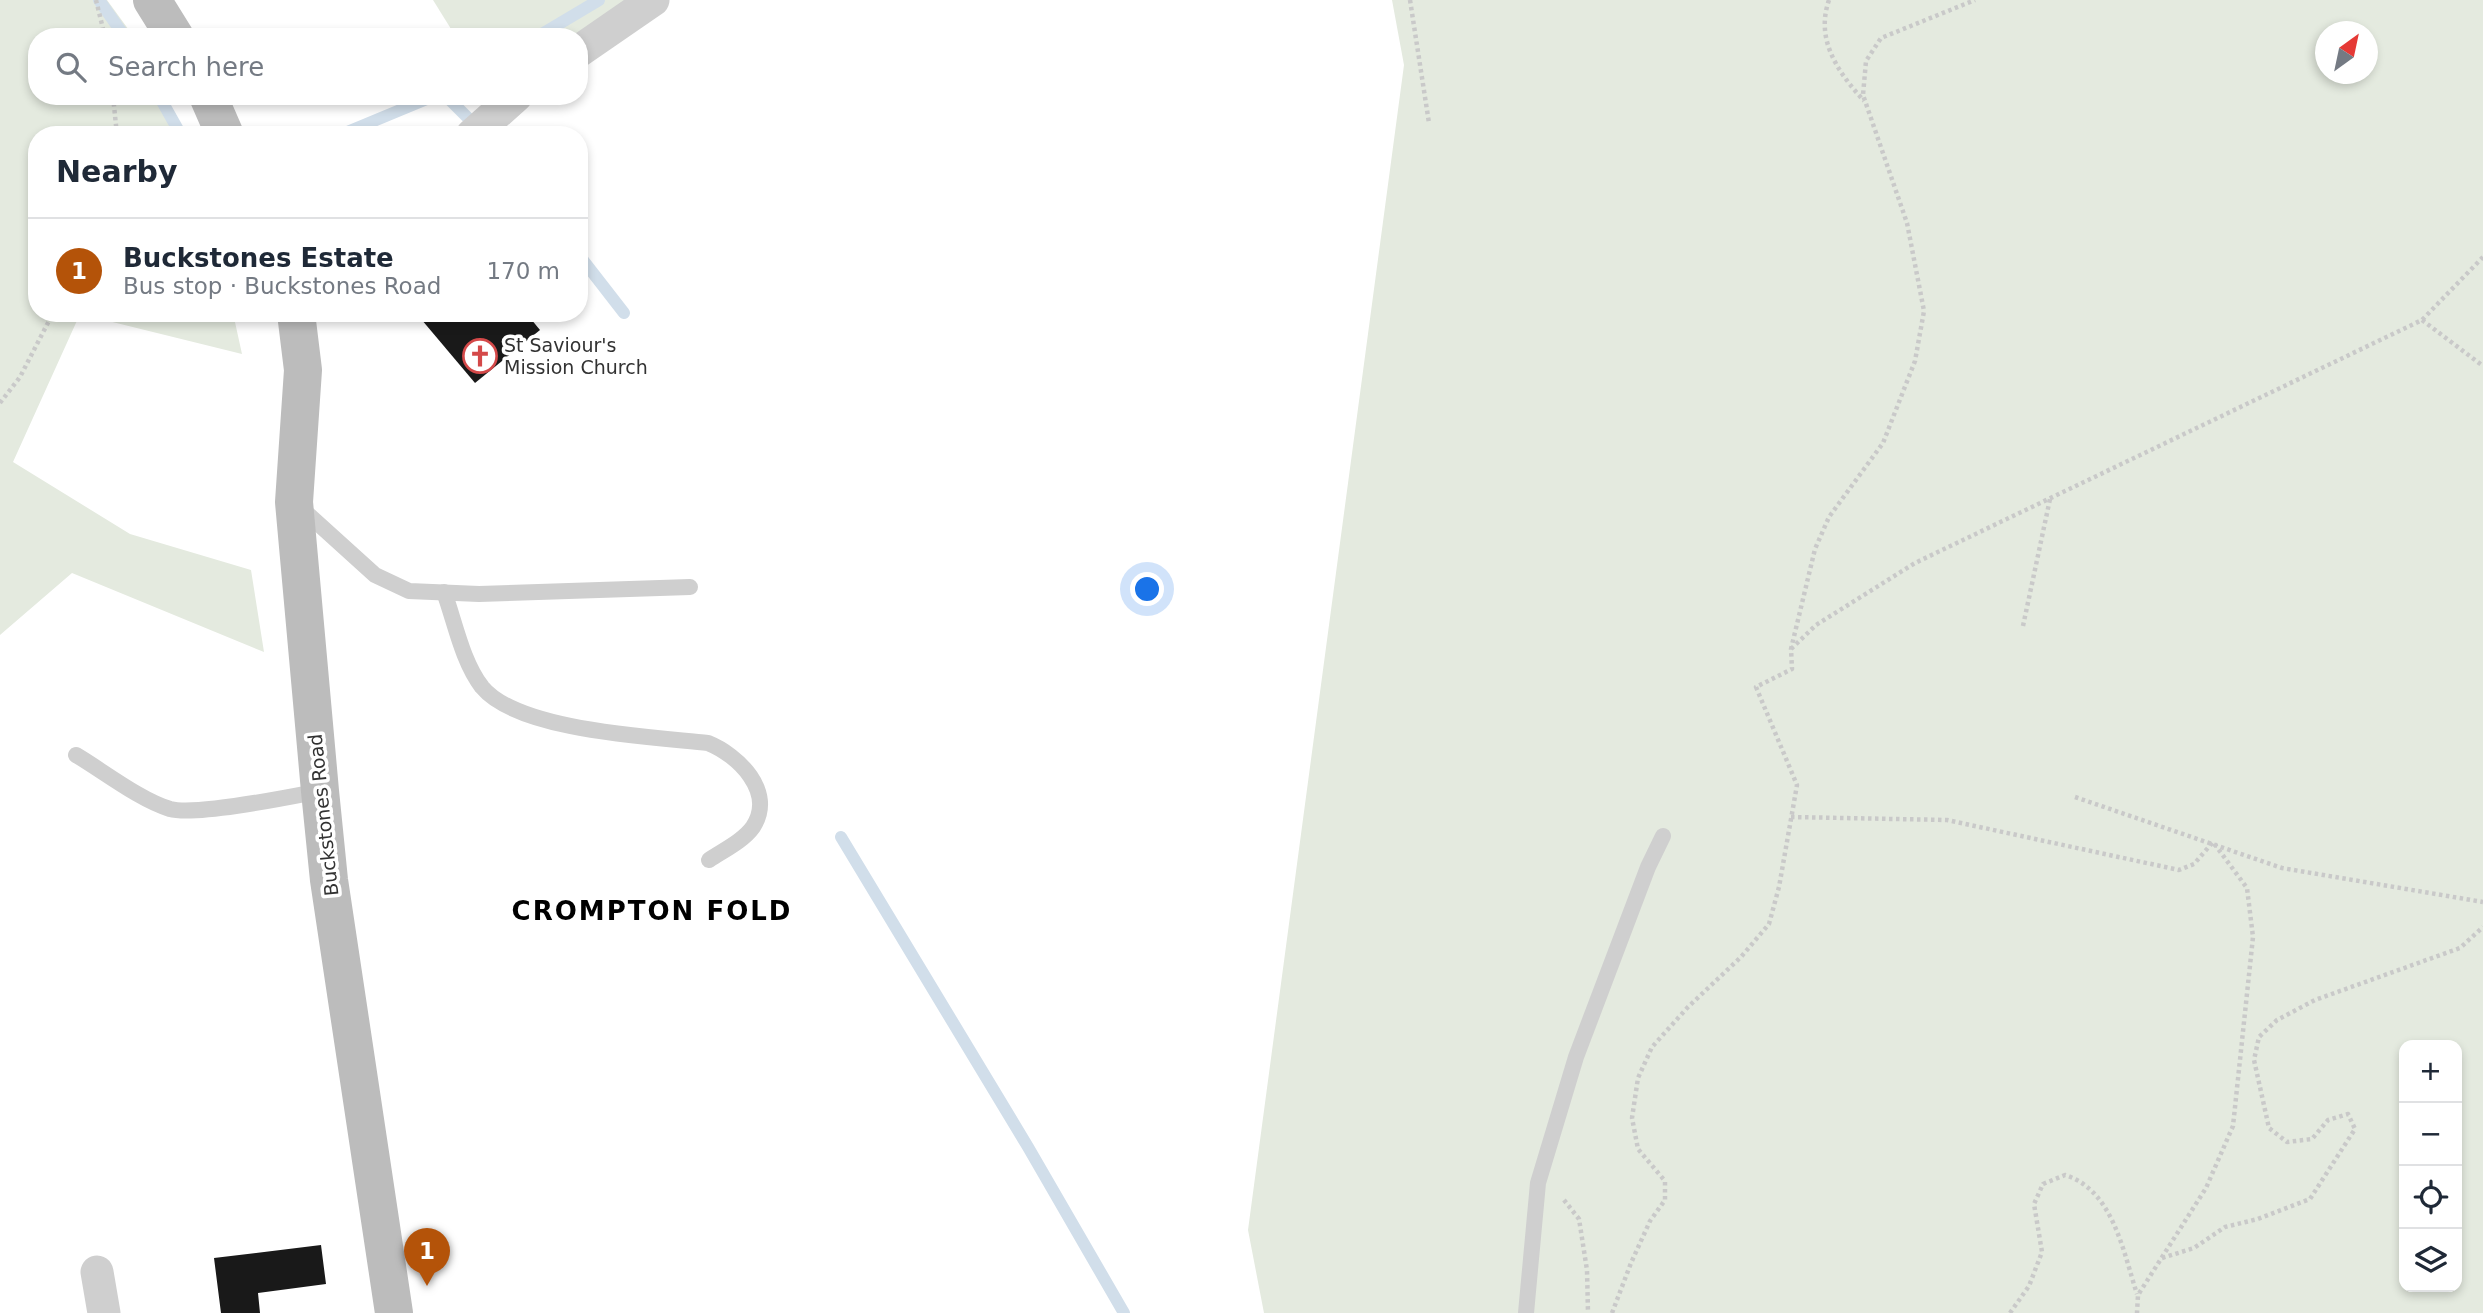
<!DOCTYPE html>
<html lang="en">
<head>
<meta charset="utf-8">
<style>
  body { margin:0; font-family:"DejaVu Sans",sans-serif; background:#f6f6f7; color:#1f2937 }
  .controls { position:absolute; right:21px; bottom:21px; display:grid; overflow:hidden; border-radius:14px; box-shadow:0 4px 10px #0003 }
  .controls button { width:63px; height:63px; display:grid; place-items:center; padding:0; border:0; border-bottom:2px solid #e0e1e3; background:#fff; color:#1f2937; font:35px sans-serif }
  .compass { position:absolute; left:2315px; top:21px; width:63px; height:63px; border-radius:50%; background:#fff; box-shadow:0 4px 10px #0003; rotate:33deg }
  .you { position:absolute; left:1148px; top:590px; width:24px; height:24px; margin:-18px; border:5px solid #fff; border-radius:50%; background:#1a73e8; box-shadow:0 0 0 10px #1a73e833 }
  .badge { display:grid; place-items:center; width:46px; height:46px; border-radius:50%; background:#b45309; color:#fff; font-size:23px; font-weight:700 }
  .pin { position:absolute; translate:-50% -58px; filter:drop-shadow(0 2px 4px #0008) }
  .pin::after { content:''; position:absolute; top:37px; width:24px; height:21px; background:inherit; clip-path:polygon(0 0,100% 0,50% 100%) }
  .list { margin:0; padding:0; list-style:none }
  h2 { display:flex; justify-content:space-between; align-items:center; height:91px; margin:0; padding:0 28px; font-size:30px }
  h2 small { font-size:23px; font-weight:400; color:#747a83 }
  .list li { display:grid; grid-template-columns:46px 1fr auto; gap:21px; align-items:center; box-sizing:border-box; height:105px; padding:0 28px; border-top:2px solid #e0e1e3 }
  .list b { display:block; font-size:26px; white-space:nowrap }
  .list p { margin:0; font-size:23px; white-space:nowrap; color:#747a83 }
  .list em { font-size:23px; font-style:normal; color:#747a83 }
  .icon { flex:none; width:38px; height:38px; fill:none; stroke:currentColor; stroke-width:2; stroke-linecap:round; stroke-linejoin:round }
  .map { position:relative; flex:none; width:2483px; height:1313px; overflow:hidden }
  .search { position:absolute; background:#fff; box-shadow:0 4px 10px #0003; left:28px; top:28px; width:560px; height:77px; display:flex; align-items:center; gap:18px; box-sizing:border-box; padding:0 24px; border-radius:28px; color:#747a83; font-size:26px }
  .panel { position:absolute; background:#fff; box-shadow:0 4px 10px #0003; left:28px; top:126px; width:560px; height:196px; border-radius:28px }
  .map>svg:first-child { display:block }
  .green { fill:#e4eadf; fill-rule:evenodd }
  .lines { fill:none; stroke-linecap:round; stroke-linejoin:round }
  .stream { stroke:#d1deea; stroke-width:12 }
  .building { fill:#191919 }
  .path { stroke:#c9c9c9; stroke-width:4.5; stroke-dasharray:3.5 3.5; stroke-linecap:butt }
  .service { stroke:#cfcfcf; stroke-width:16 }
  .minor { stroke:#cfcfcf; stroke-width:33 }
  .secondary { stroke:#bcbcbc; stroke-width:38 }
  .labels { text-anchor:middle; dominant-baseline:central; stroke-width:7; stroke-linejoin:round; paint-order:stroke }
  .poi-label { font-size:19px; fill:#323232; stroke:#fff; text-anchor:start }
  .street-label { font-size:19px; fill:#323232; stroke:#fff }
  .district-label { font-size:26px; font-weight:bold; letter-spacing:2px; fill:#000; stroke:#fff }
</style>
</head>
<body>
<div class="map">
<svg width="2483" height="1313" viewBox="0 0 2483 1313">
  <rect width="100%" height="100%" fill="#fff"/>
  <g class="green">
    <polygon points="0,0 107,0 134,37 37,37 37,96 164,96 184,135 37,135 37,313 233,313 242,354 80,314 13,462 130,534 251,570 264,652 72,573 0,635"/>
    <polygon points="433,0 628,0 577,37 456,37"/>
    <path d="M1392 0H2483V1313H1264L1248 1230 1404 65ZM2326 32H2368V74H2326ZM2404 1045H2457V1287H2404Z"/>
  </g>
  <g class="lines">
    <g class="stream">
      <polyline points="99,0 125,37"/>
      <polyline points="537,37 599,0"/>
      <polyline points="159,96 181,135"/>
      <polyline points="446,96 477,127"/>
      <polyline points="340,135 434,96"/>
      <polyline points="579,255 624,313"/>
      <polyline points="841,837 1028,1147 1124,1313"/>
    </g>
  </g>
  <g class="building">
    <polygon points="416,313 526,313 540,330 475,383"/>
    <polygon points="321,1245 326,1284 258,1293 260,1313 221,1313 214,1258"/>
  </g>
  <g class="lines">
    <g class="path">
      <polyline points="96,0 105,37"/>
      <polyline points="1410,0 1429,123"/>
      <path d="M1829 0C1815 40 1838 72 1864 101"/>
      <polyline points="113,96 117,135"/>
      <polyline points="2422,320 2483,366"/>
      <polyline points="0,403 20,377 53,313"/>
      <polyline points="2023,626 2050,499"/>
      <polyline points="1791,649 1816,625 1915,563 2422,320 2483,257"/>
      <polyline points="2075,797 2282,868 2483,902"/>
      <polyline points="1791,817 1947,820 2179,870 2194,864 2213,842 2247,888 2253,937 2233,1126 2206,1188 2138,1295 2137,1313"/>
      <polyline points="1564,1200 1579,1219 1587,1270 1588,1313"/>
      <polyline points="2162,1258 2194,1248 2225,1227 2258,1219 2310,1199 2355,1129 2348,1114 2328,1120 2312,1139 2287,1142 2269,1128 2254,1060 2259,1037 2277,1020 2315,1000 2460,948 2483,927"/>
      <polyline points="1612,1313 1631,1263 1650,1221 1665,1200 1665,1181 1638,1149 1632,1118 1638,1078 1652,1047 1688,1007 1741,957 1769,924 1779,887 1797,785 1756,687 1792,669 1791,649 1815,549 1829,517 1883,443 1915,361 1924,311 1907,223 1863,95 1866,61 1881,38 1975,0"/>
      <path d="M2010 1313 2029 1286 2042 1252 2034 1204 2043 1184 2065 1175C2113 1190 2123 1251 2137 1294"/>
    </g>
    <g class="service">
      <polyline points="301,508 375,575 409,591 479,594 690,587"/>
      <path d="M444 592C455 622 462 661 482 687 518 731 652 737 708 743 738 755 776 792 753 827 743 841 724 850 709 860"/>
      <path d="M76 755C103 771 140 800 170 809 196 816 289 797 320 791"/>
      <polyline points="1526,1313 1538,1183 1576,1057 1648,867 1663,836"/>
    </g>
    <g class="minor">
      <polyline points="579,51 653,0"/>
      <polyline points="472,135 516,96"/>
      <polyline points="97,1272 104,1313"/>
    </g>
    <g class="secondary">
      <polyline points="152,0 175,37"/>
      <polyline points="208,96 225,135"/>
      <polyline points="296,313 303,370 294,502 320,791 329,880 394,1313"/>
    </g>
  </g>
  <defs>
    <g id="church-ring" transform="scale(1.75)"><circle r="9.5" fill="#fff" stroke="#d44949" stroke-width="1.5"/><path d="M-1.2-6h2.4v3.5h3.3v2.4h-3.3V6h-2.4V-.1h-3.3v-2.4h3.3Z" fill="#d44949"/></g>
  </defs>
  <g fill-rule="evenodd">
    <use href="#church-ring" x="480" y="356"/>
  </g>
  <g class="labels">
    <g class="poi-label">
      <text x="504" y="345">St Saviour's<tspan x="504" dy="22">Mission Church</tspan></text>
    </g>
    <g class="street-label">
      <text transform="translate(323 815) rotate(-96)">Buckstones Road</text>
    </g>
    <g class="district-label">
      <text x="652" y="911">CROMPTON FOLD</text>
    </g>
  </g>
</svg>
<div class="controls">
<button>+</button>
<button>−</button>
<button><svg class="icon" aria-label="locate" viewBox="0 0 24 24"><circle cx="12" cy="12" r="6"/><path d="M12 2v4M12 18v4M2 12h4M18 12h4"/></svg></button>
<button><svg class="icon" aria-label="layers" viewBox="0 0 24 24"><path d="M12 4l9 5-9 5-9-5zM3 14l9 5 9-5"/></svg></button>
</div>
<svg class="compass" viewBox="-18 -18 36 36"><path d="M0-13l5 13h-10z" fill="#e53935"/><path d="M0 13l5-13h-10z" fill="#747a83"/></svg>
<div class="you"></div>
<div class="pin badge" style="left:427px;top:1286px">1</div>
<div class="search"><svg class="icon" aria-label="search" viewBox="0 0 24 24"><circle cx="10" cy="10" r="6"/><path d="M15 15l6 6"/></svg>Search here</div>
<section class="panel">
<h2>Nearby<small></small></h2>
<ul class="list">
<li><span class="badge">1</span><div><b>Buckstones Estate</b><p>Bus stop · Buckstones Road</p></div><em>170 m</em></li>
</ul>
</section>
</div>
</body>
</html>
